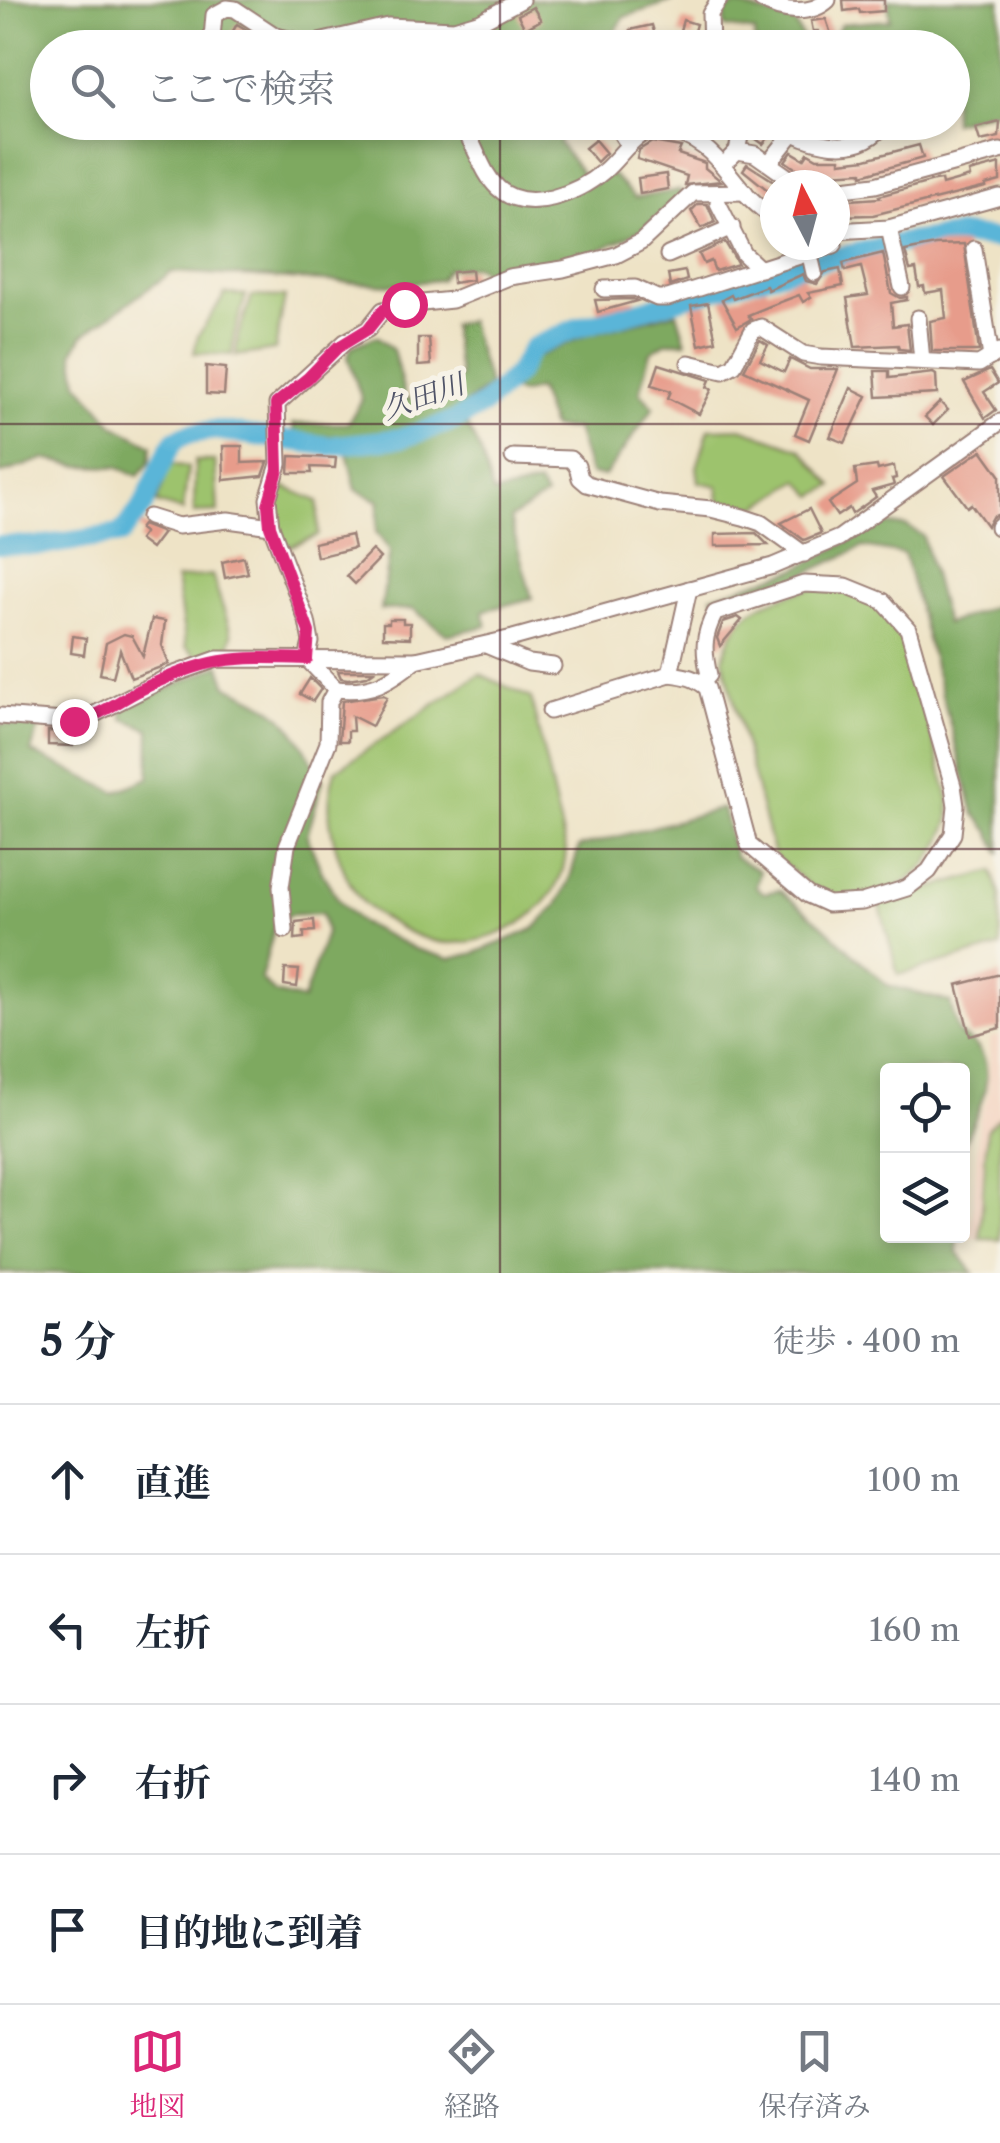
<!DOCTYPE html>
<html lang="ja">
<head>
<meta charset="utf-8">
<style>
  body { margin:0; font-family:"Libre Caslon Text","Noto Serif JP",serif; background:#f2f2f3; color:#1f2937 }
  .controls { position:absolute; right:30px; bottom:30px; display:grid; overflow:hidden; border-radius:10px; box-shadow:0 5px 15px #0003 }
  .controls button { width:90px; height:90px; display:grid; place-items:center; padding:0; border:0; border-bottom:2px solid #e0e1e3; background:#fff; color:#1f2937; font:50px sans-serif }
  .compass { position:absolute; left:760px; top:170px; width:90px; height:90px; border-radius:50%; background:#fff; box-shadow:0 5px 15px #0003; rotate:354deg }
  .stop { position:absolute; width:30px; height:30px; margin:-22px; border:8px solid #db2777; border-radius:50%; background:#fff }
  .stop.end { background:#db2777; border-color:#fff; box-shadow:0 2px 10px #0008 }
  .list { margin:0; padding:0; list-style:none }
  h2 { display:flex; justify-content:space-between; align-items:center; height:130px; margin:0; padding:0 40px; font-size:42px }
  h2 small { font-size:32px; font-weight:400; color:#747a83 }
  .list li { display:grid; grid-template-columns:65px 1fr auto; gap:30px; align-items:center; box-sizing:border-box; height:150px; padding:0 40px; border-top:2px solid #e0e1e3 }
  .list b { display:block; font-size:38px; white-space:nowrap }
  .list em { font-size:32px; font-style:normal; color:#747a83 }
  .icon { flex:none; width:55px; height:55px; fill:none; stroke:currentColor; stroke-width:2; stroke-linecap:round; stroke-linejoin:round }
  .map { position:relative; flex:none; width:1000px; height:1273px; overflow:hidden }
  .search { position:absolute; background:#fff; box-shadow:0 5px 15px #0003; left:30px; right:30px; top:30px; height:110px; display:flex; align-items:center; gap:25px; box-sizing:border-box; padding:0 35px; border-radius:55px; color:#747a83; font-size:38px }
  .sheet { height:730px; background:#fff }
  nav { display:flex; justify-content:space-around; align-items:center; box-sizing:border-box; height:140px; border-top:2px solid #e0e1e3; background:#fff; font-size:28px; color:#747a83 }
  nav a { display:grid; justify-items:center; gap:5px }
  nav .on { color:#db2777 }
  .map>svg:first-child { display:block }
  .built { fill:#f4d3c0 }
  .green { fill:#9dc36d; stroke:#74714c; stroke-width:2.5 }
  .forest { fill:#7ea960; stroke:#646446; stroke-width:2.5; fill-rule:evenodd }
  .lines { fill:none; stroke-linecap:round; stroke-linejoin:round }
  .river { stroke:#5ab5d8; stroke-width:20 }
  .building { fill:#e79c8b }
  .minor-casing { stroke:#9c8178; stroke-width:19 }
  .minor { stroke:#fff; stroke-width:15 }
  .route { stroke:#db2777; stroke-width:12 }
  .grid { fill:none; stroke:#4a1f2b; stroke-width:2.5; stroke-opacity:0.55 }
  .labels { text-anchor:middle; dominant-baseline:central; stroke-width:10; stroke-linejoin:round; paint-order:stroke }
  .water-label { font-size:28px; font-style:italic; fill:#505468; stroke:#f7f3e8 }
</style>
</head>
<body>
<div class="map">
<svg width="1000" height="1273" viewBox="0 0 1000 1273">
  <rect width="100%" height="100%" fill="#f7f3e8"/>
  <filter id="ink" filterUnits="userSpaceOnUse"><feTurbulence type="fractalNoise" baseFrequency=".01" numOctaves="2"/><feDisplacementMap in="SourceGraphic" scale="20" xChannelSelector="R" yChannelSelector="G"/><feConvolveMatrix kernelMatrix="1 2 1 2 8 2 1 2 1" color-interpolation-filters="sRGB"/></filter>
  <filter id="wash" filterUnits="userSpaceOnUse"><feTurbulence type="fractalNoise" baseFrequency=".0048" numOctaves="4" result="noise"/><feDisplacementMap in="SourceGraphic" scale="40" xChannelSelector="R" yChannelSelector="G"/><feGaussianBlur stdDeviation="2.25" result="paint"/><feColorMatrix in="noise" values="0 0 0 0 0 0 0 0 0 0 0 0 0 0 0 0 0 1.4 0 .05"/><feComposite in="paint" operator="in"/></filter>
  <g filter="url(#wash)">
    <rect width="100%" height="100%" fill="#eee3c6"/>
    <polygon class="built" points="1000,1036 1000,1240 971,1238 979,1120 988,1095 990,1038"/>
    <g class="green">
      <polygon points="225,294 246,295 234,335 232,355 194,353 198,336"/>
      <polygon points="252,296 285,297 275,350 236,356 238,335"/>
      <polygon points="741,428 801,449 833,486 814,496 799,480 757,507 719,501 718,486 699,482 697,467 709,429"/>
      <polygon points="195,461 215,461 218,512 194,513"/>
      <polygon points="171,464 188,467 183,511 156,503"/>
      <polygon points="280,485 318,501 318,535 286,548 274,513"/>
      <polygon points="212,575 232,635 229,648 199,658 186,647 176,579"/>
      <path d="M814 587H835L883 608 904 636 950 802 949 821 942 841 926 865 910 879 888 891 847 899 822 896 774 856 723 659C738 604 766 602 814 587Z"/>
      <path d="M480 674 531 698 566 850C563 907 507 942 452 943 426 944 388 924 368 907 353 894 344 872 338 854 328 825 326 800 335 771Z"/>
      <polygon points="993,871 1000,896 1000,947 898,975 879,902"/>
      <polygon points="1000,1116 1000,1240 980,1239 987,1128"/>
    </g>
    <g class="forest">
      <polygon points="0,0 675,0 624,17 606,47 48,48 48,122 564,123 559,143 584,176 613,175 635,198 680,190 682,196 645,228 586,257 490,278 476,266 447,269 440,280 391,285 172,272 83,335 73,352 78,382 114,425 152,445 150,462 138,476 117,467 79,466 44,459 0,474"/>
      <polygon points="888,0 1000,0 1000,109 953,122 952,48 830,47 841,24 890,20"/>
      <polygon points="737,5 794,22 805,42 819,47 755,47 755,32 724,27 725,11"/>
      <polygon points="677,312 686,342 667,342 651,352 640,392 654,407 605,476 590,474 576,429 552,428 538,389 521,394 513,391 534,358 588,334"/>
      <polygon points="469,321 489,386 459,409 481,453 493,494 538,484 546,496 510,519 532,598 483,611 487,626 447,635 413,609 381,610 390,551 376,532 379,501 356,490 343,436 294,438 293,424 348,423 362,400 348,357 351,347 377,336 393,350 406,400 460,378 451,325"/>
      <polygon points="883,524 907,526 923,536 946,624 1000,604 1000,854 989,831 974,813 904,554 863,547 794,579 714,601 712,596 794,570"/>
      <path d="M220 665 227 686C290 713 290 723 323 780L307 836 322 873 340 902 361 923 415 949 450 959 475 953 534 929 557 905 568 884 579 847 723 808 735 857 760 871 756 887 764 893 779 890 820 923 887 985 950 1002 958 1033C964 1037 973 1042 978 1048 1000 1076 974 1119 963 1146L962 1070H888V1236H958L957 1252 974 1273H0V724L39 727 31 752 116 792 149 778 150 729 124 719 121 709ZM322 913 326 933 303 1000 275 993 261 979 275 925 289 915Z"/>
    </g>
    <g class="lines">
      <polyline class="river" points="0,545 38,546 121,534 143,506 169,449 176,439 188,434 215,430 329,446 402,438 454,421 483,405 517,374 532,348 579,327 819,261 900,243 961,235 1000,239"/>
    </g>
    <g id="blocks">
      <g class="building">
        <polygon points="843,0 884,0 884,11 860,13 859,9 844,11"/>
        <polygon points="533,7 541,20 525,29 518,15"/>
        <polygon points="826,19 832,37 819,39 818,31 813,31 811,21"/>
        <polygon points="683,20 696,24 692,38 679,34"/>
        <polygon points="237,24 255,35 250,45 230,36"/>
        <polygon points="652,25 656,39 634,45 630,30"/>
        <polygon points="754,122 762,122 772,133 763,144 752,136"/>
        <polygon points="1000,122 999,137 980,141 976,128"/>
        <polygon points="595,140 606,153 597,162 585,148"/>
        <polygon points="652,142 681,147 678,154 705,163 705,168 721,181 685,185 687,176 637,159 639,150"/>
        <polygon points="919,145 923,158 862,175 862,172 811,175 806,172 805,175 785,161 792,152 804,159 808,153 817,158 840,158 840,162 866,159"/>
        <polygon points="747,164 775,182 775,196 743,170"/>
        <polygon points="1000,164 1000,181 985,185 986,187 873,215 837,216 836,201 880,198 879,196 934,181 941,180 942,185 970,177 969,172"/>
        <polygon points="666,174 668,189 640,194 638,178"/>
        <polygon points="698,204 707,204 715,222 701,228 691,211"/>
        <polygon points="725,242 738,264 715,271 711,261 704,264 699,254"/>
        <polygon points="964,244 979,351 932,351 930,321 946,318 943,290 925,293 924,286 919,287 916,269 910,270 905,251 935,245"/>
        <polygon points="883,253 891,293 900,298 907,297 907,300 891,303 893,326 907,324 910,350 899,349 898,345 855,347 847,298 868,295 861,267 845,271 843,263"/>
        <polygon points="840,269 843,286 808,293 811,297 803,302 799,295 770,306 748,315 751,319 737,327 722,300 731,295 733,299 738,297 766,286 768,290 803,274 806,281 817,284 825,272"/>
        <polygon points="471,270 472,280 453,283 452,272"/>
        <polygon points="685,271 687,280 670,286 668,274"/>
        <polygon points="633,299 637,301 598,312 595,300"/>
        <polygon points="708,303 716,341 699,345 691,306"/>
        <polygon points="418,338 429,338 431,365 418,366"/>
        <polygon points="760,340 768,345 760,360 784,372 790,359 810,369 838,369 809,440 795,434 809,400 744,370"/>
        <polygon points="659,364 710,380 707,387 712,389 699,414 668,398 671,391 652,385"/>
        <polygon points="206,366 226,368 224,395 206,394"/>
        <polygon points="990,370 998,383 984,392 996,410 985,418 964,382"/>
        <polygon points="875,371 889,371 889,378 933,373 936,375 937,394 877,397"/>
        <polygon points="851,388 867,396 845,443 830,437"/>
        <polygon points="940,402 948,410 933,425 925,417"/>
        <polygon points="223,446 242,446 242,463 268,462 263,476 224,480"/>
        <polygon points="982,450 1000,475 1000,514 992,517 987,526 971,504 967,507 944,476"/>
        <polygon points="290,456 336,458 335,468 311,467 312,473 289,473"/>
        <polygon points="877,466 878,470 894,466 896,478 892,479 894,485 872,491 876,497 852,514 849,508 837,516 828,503 857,484 855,469"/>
        <polygon points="809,509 821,533 804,540 781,523"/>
        <polygon points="142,525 163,533 151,549 139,540 144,533 139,529"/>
        <polygon points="756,533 768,545 715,546 715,534"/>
        <polygon points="351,535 354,548 317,557 314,543"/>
        <polygon points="372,550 380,558 355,584 347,576"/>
        <polygon points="244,557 248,573 225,578 222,562"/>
        <polygon points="738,617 742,620 720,646 717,638 723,622"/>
        <polygon points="152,619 165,621 162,645 169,664 131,678 120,650 113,677 100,674 106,643 124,634 132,636 143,656"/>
        <polygon points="389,619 403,619 403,623 410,623 410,638 383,637 383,623 389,623"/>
        <polygon points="73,636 86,638 84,655 71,653"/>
        <polygon points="338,671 374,671 367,676 348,679 341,678"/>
        <polygon points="310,678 321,689 313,701 300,694"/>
        <polygon points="383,695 387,697 372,726 352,716 353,731 348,731 348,741 339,741 342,701"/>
        <polygon points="48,731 74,732 73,746 48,745"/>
        <polygon points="314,920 315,931 304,932 304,938 295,939 296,922"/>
        <polygon points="285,969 299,970 297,987 284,985"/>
        <polygon points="1000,974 1000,1028 970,1036 957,985"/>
      </g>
    </g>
  </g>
  <g filter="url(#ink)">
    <use href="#blocks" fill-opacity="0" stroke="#9c8178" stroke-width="2.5"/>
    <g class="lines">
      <g class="minor-casing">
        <g id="minor">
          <path d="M761 0C780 12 811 16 828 0"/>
          <polyline points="222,48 212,38 214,15 227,8 235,9 276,36 310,44 388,26 454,29 481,21 521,0"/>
          <polyline points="711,48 710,14 719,0"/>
          <path d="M458 122C476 141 479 170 498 188 527 215 578 193 604 171 622 156 633 132 658 128 726 140 725 188 775 218"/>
          <polyline points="625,122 622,135 629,145"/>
          <path d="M775 122C807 144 859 160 886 122"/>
          <polyline points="737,151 755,154 799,185"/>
          <polyline points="730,158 737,151 743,122"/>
          <polyline points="769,163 792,134"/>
          <polyline points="835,190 875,185 1000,151"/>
          <polyline points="718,203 744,254 760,269"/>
          <polyline points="889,228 902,287"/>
          <polyline points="835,231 889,228 1000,197"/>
          <polyline points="974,249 991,357"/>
          <polyline points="809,251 814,273"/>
          <polyline points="668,255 732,227"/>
          <polyline points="604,289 635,288 657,298 668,298 834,245"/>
          <polyline points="918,318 922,361"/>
          <polyline points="689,363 723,371 734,365 753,330 761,327 803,354 821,357 979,364 1000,351"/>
          <polyline points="513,457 570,459 577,466 580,478 587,484 660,504 711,509 743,517 761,523 804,554"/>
          <polyline points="149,517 178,526 228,520 271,526 307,621 311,642 307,659"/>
          <polyline points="271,526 268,499 279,464 277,404 345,342 368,329 383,310 403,305 452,300 509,277 563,269 616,255 641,242 693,193 745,192"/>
          <polyline points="998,527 1000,525"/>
          <polyline points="486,645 529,663 553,666"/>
          <path d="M307 659 336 689C371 693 389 682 416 660"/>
          <path d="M670 674C685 676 695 677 707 688L749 845 808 895 828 904 862 902 907 888 929 871 953 834 956 806 953 786 908 629 883 601 846 586 804 584 715 613C703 636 703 650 709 675L702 683"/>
          <polyline points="550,711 670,674 689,589"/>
          <polyline points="0,716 63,721 83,720 172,675 217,659 416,660 513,638 773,566 839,538 1000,422"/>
          <polyline points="285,930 281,887 287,846 328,743 329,702 336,689"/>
        </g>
      </g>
      <use href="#minor" class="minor"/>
    </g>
  </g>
  <g class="lines" filter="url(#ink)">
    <path class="route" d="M74 721C99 717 117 702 138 691 207 657 232 656 307 659L309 632 270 526 268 505 278 470 276 404 308 378 337 348 368 329 383 310 404 304"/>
  </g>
  <path class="grid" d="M500 0V48M500 122V1273M0 424H1000M0 849H1000"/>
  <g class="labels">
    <g class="water-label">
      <text transform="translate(423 396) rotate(-19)">久田川</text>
    </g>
  </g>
</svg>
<div class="controls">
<button><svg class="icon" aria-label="locate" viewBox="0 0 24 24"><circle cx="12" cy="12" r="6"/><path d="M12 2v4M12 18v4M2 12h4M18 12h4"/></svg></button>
<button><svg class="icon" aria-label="layers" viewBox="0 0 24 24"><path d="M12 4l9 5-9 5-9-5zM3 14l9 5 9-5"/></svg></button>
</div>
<svg class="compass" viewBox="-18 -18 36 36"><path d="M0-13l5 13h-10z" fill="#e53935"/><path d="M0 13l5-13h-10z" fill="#747a83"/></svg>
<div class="stop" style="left:404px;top:304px"></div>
<div class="stop end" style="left:74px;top:721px"></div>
<div class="search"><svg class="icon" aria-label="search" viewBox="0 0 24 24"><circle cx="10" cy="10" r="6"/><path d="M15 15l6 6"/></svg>ここで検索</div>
</div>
<section class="sheet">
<h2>5 分<small>徒歩 · 400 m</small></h2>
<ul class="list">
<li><svg class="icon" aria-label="ahead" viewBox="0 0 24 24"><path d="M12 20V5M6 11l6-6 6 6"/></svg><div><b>直進</b></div><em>100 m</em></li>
<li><svg class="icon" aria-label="left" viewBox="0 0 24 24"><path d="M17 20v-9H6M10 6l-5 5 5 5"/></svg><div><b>左折</b></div><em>160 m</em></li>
<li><svg class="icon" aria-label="right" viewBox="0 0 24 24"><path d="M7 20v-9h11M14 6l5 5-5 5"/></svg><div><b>右折</b></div><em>140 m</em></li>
<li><svg class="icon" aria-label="arrive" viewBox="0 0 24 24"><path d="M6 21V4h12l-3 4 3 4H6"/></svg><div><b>目的地に到着</b></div></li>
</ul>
</section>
<nav>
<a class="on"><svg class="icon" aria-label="map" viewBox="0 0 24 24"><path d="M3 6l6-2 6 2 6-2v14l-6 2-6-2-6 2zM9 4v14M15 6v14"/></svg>地図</a>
<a><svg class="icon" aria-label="directions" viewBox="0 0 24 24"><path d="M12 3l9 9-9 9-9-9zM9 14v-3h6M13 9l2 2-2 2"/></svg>経路</a>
<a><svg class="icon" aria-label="saved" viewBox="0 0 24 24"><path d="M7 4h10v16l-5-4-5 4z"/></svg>保存済み</a>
</nav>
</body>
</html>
